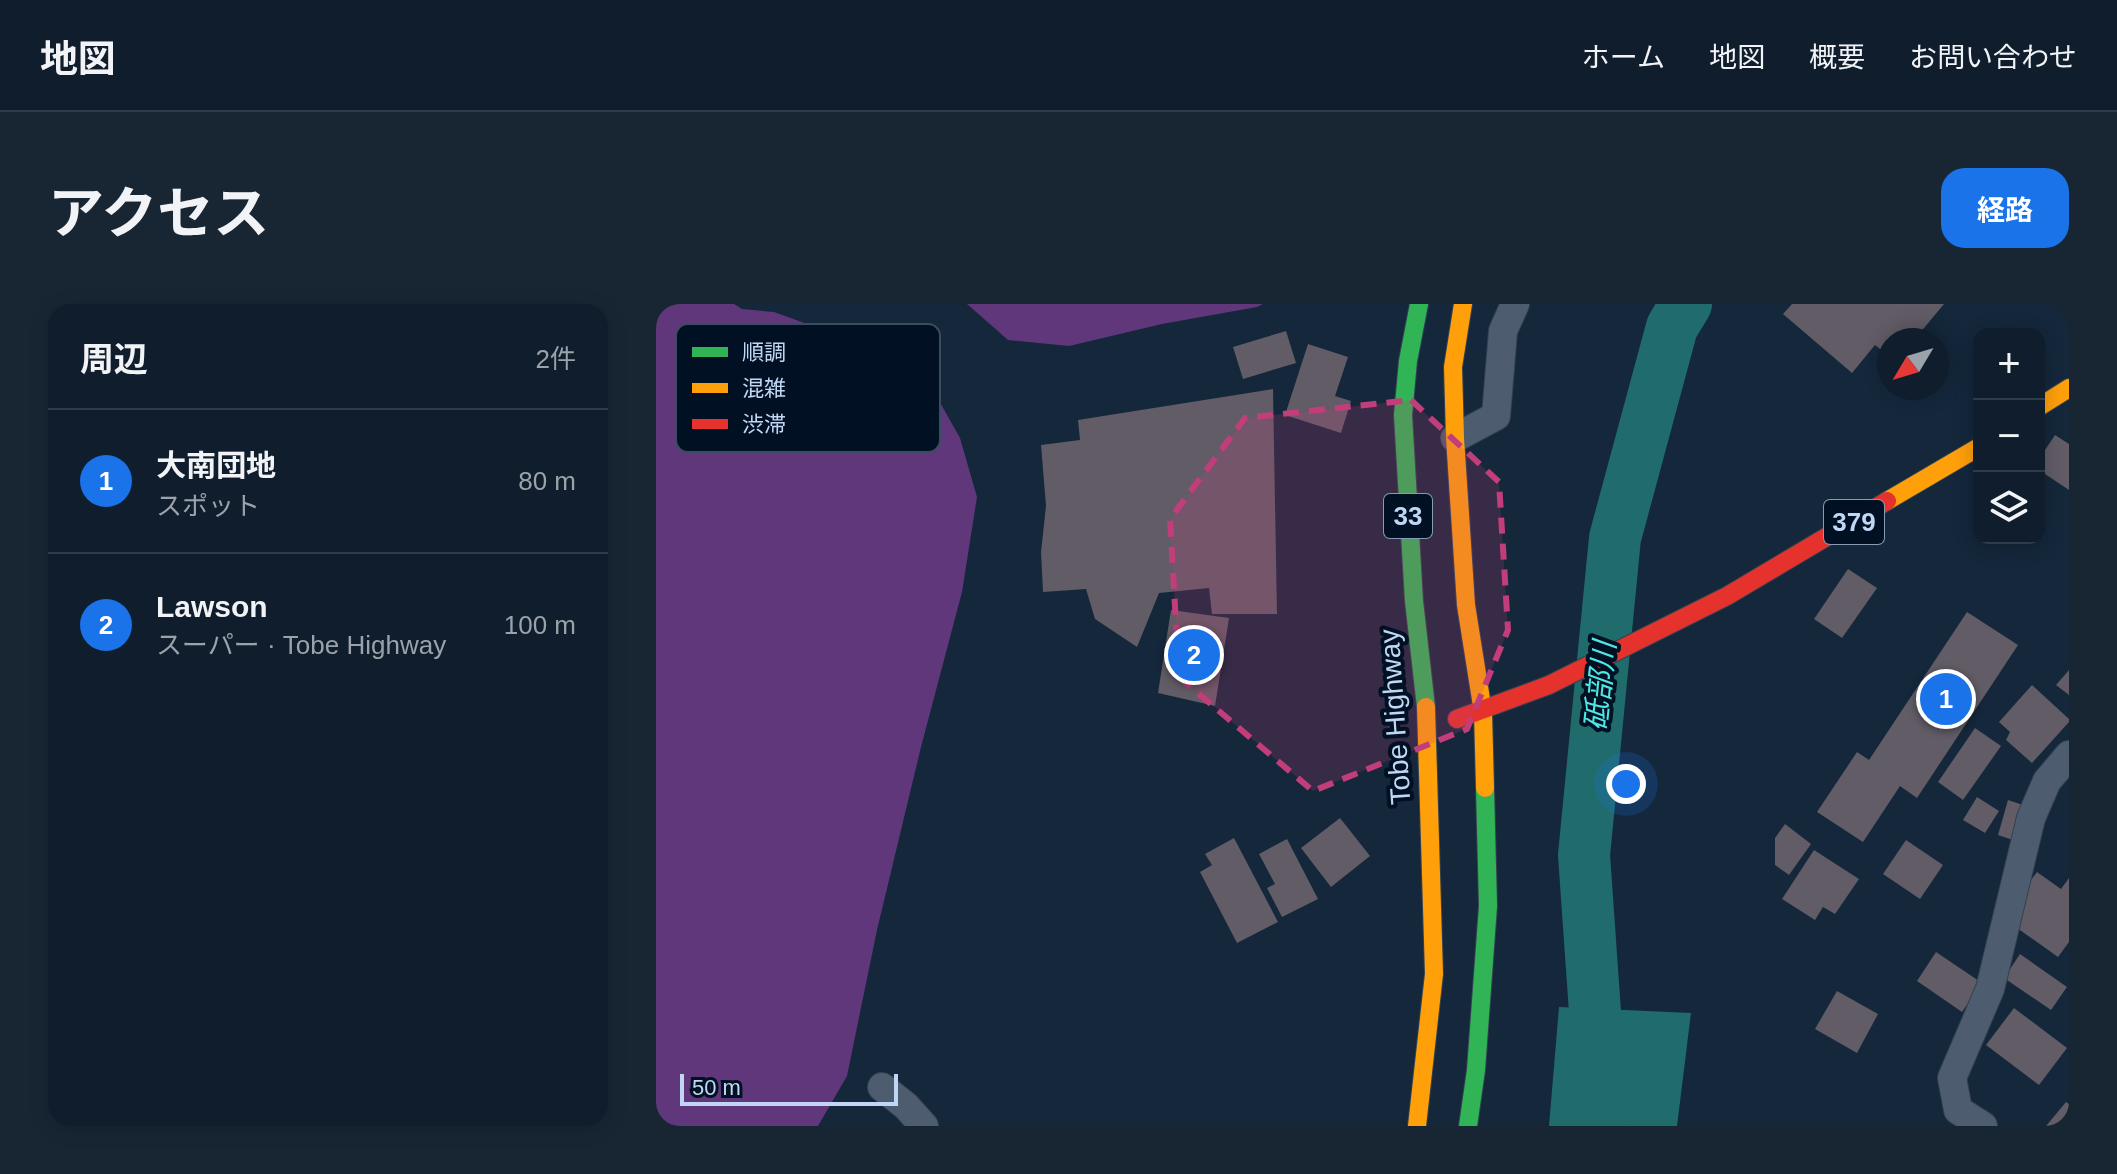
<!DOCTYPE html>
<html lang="ja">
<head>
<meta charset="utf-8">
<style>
  body { margin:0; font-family:Helvetica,"Noto Sans JP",sans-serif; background:#182634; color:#f1f3f6 }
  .controls { position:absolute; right:24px; top:24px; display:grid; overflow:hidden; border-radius:16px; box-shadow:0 4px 20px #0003 }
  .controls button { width:72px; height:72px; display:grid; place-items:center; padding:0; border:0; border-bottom:2px solid #2f3b48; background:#0f1d2c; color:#f1f3f6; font:40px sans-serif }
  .compass { position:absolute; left:1221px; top:24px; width:72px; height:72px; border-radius:50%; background:#0f1d2c; box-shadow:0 4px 20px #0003; rotate:232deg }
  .scale { position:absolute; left:24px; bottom:20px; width:218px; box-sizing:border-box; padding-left:8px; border:4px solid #c0d7f4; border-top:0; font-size:22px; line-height:28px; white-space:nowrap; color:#c0d7f4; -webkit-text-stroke:6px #011023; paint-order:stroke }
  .you { position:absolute; left:970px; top:480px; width:28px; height:28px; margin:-20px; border:6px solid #fff; border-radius:50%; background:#1a73e8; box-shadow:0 0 0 12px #1a73e833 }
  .badge { display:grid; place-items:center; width:52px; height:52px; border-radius:50%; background:#1a73e8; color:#fff; font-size:26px; font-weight:700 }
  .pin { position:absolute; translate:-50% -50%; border:4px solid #fff; box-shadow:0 2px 8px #0006 }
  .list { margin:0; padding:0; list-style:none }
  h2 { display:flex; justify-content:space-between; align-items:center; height:104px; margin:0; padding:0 32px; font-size:34px }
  h2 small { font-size:26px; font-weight:400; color:#9ba2a9 }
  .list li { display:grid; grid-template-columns:52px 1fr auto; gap:24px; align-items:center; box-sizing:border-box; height:144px; padding:0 32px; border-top:2px solid #2f3b48 }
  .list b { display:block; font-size:30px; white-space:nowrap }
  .list p { margin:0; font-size:26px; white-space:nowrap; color:#9ba2a9 }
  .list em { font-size:26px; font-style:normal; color:#9ba2a9 }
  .icon { flex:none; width:44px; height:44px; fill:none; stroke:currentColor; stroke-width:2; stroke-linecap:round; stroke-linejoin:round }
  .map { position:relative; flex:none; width:1413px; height:822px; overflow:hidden; border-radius:24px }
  header { display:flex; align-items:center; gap:48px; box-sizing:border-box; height:112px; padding:0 40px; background:#0f1d2c; border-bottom:2px solid #2f3b48 }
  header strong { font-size:38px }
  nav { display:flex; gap:44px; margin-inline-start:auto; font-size:28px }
  .intro { display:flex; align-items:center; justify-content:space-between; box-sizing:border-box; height:192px; padding:0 48px }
  h1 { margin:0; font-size:56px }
  .button { padding:20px 36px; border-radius:24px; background:#1a73e8; color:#fff; font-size:28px; font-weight:700 }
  main { display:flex; gap:48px; padding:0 48px }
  aside { flex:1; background:#0f1d2c; border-radius:24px; box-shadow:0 4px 20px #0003 }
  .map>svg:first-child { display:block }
  .forest { fill:#5f377a }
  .water { fill:#206c6c }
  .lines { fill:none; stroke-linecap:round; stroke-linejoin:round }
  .river { stroke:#206c6c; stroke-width:52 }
  .building { fill:#615c66 }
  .street-casing { stroke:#334152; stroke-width:30 }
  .fast-casing { stroke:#334152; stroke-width:20 }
  .slow-casing { stroke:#334152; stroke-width:20 }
  .jam-casing { stroke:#334152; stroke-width:20 }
  .street { stroke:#4d5d6f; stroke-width:28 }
  .fast { stroke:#30b455; stroke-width:18 }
  .slow { stroke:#ff9f0a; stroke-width:18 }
  .jam { stroke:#e5322d; stroke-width:18 }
  .marked { fill:#c23e7a; fill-opacity:0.2; stroke:#c23e7a; stroke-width:6; stroke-dasharray:16 10; stroke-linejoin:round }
  .labels { text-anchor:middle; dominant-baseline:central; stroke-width:8; stroke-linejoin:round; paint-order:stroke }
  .shield { fill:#011023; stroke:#879bb5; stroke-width:2 }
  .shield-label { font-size:26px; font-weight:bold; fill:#c0d7f4 }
  .street-label { font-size:28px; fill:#c0d7f4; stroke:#011023 }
  .water-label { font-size:30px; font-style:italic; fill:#4fe7e3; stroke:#011023 }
  .key { fill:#011023; stroke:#3a4c62; stroke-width:2 }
  .key-label { font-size:22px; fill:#c0d7f4 }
</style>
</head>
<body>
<header>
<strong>地図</strong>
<nav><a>ホーム</a><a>地図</a><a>概要</a><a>お問い合わせ</a></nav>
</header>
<div class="intro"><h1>アクセス</h1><a class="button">経路</a></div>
<main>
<aside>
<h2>周辺<small>2件</small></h2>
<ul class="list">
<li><span class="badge">1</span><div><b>大南団地</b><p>スポット</p></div><em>80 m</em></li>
<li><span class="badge">2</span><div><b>Lawson</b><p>スーパー · Tobe Highway</p></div><em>100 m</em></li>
</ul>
</aside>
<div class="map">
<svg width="1413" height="822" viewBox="0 0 1413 822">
  <rect width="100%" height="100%" fill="#14273b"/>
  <g class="forest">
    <polygon points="0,0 78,0 86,5 118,8 234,50 277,86 304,134 321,193 306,288 265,443 221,626 191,772 162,822 0,822"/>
    <polygon points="311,0 607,0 601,3 506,20 413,42 352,36"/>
  </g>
  <polygon class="water" points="903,703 1035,709 1021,822 893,822"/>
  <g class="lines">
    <polyline class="river" points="947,822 928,551 959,234 1016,23 1030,0"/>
  </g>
  <g class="building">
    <polygon points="1136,0 1288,0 1258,36 1233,36 1233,52 1219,41 1196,69 1127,10"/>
    <polygon points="630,27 640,59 587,75 577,43"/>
    <polygon points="652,40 692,53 679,92 695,97 685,129 629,111"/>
    <polygon points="617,85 621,310 556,310 553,284 503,289 481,343 439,315 430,285 387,288 385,248 390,202 385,141 424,136 422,116"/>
    <polygon points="1399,131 1413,140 1413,186 1383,166 1383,155"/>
    <polygon points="1192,265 1221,284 1186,334 1158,315"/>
    <polygon points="515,306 573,314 559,402 502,389"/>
    <polygon points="1311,308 1362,341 1261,494 1244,482 1207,538 1161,508 1201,448 1213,456"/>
    <polygon points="1413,366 1413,391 1400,381"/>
    <polygon points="1376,381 1413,415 1413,418 1376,459 1350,436 1354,428 1343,418"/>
    <polygon points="1319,424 1345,442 1307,496 1282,478"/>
    <polygon points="1321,493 1343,507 1329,529 1307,516"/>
    <polygon points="1352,496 1373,503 1363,538 1342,531"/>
    <polygon points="684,514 714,552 675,583 645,544"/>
    <polygon points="1129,520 1155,540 1133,571 1119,561 1119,534"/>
    <polygon points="578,534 622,618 581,639 544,568 556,561 549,550"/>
    <polygon points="631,535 662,595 626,613 611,584 619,580 603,550"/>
    <polygon points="1250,536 1287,561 1264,595 1227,570"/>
    <polygon points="1158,546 1203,575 1179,610 1167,603 1159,616 1126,595"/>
    <polygon points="1381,568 1405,585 1413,574 1413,638 1402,653 1361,624 1361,595"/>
    <polygon points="1280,648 1326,679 1306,708 1261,677"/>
    <polygon points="1364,650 1411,683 1395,706 1348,674"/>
    <polygon points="1181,687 1222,710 1201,749 1159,725"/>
    <polygon points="1358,704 1411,744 1383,781 1330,741"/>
    <polygon points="1410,798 1413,800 1413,822 1390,822"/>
  </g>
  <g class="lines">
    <g class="street-casing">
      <g id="street">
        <polyline points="799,134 840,112 847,27 859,0"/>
        <polyline points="226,783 250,802 268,822"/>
        <polyline points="1327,822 1302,806 1296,774 1334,685 1375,514 1391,477 1413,451"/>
      </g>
    </g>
    <g class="fast-casing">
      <g id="fast">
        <polyline points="763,0 752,57 747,111 758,297 770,403"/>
        <polyline points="812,822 820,766 832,602 829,484"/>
      </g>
    </g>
    <g class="slow-casing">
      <g id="slow">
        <polyline points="807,0 797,63 799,134 810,301 827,408 829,484"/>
        <polyline points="1383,103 1413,84"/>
        <polyline points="1231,197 1323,143"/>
        <polyline points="761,822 778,670 770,403"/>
      </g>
    </g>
    <g class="jam-casing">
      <polyline id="jam" points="801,415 893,381 1071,292 1231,197"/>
    </g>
    <use href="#street" class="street"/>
    <use href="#fast" class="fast"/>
    <use href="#slow" class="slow"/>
    <use href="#jam" class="jam"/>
  </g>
  <path class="marked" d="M755 96 843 178 852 326 811 425 657 487 523 373 514 215 589 114Z"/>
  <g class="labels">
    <g class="shield">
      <rect x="728" y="190" width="48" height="44" rx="6"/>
      <rect x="1168" y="196" width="60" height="44" rx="6"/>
    </g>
    <g class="shield-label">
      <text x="752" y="212">33</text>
      <text x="1198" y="218">379</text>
    </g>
    <g class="street-label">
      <text transform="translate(739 413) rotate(-94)">Tobe Highway</text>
    </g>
    <g class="water-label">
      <text transform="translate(944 382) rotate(-84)">砥部川</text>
    </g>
  </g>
  <rect x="20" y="20" width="264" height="128" rx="12" class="key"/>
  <rect x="36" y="43" width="36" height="10" fill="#30b455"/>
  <rect x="36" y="79" width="36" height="10" fill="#ff9f0a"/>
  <rect x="36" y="115" width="36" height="10" fill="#e5322d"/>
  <g class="key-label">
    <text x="86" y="56">順調</text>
    <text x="86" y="92">混雑</text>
    <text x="86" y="128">渋滞</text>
  </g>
</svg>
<div class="controls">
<button>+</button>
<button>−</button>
<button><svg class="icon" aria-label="layers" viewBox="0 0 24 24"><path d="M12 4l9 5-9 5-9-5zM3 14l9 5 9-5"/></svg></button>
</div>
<svg class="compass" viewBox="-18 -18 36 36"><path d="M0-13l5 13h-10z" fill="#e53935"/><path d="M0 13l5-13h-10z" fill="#9ba2a9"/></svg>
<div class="scale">50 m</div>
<div class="you"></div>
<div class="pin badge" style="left:1290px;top:395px">1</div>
<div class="pin badge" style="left:538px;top:351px">2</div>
</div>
</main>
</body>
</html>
